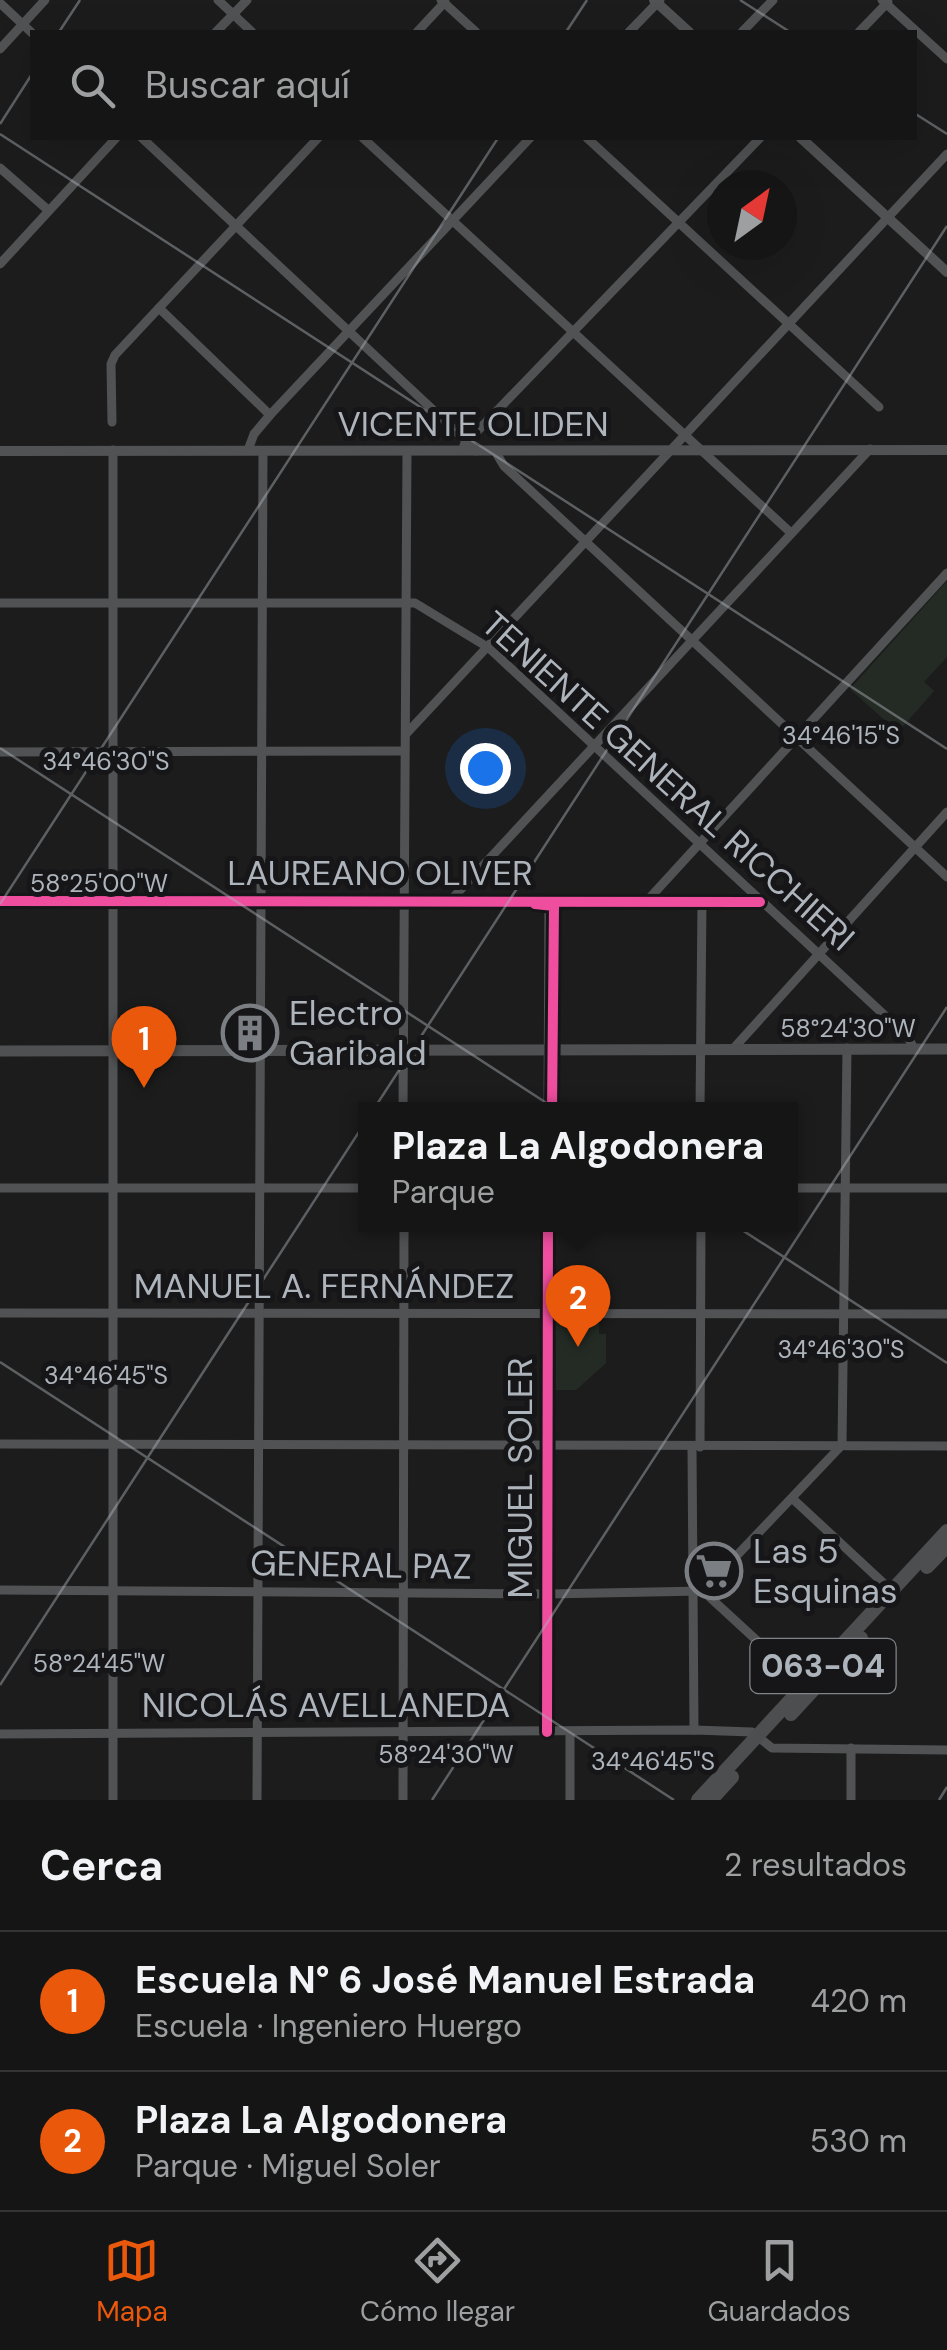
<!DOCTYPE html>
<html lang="es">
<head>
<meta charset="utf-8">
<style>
  body { margin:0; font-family:"DM Sans",sans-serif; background:#1e1e1e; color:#f1f3f6 }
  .compass { position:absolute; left:707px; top:170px; width:90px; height:90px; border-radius:50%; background:#151515; box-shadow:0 10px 40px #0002; rotate:33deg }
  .you { position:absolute; left:485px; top:768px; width:35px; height:35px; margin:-25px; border:8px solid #fff; border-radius:50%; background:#1a73e8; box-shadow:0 0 0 15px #1a73e833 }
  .badge { display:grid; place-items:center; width:65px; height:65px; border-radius:50%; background:#ea580c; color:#fff; font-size:32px; font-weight:700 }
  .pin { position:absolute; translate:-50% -82px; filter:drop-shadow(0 2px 5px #0008) }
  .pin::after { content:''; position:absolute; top:52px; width:35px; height:30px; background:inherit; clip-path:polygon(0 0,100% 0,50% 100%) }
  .popup { position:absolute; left:358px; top:1102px; width:440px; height:130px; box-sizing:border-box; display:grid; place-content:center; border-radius:0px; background:#151515; filter:drop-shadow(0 2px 8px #0005); font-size:32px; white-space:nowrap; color:#9d9fa0 }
  .popup b { font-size:38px; color:#f1f3f6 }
  .popup::after { content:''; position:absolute; left:50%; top:100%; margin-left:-20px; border:20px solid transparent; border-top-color:#151515 }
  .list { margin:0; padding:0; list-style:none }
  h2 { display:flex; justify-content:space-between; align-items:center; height:130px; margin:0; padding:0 40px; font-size:42px }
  h2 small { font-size:32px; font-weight:400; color:#9d9fa0 }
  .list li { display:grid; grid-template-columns:65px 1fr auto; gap:30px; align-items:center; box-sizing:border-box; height:140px; padding:0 40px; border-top:2px solid #343434 }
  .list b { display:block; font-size:38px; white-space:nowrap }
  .list p { margin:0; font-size:32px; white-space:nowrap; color:#9d9fa0 }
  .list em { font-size:32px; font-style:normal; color:#9d9fa0 }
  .icon { flex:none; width:55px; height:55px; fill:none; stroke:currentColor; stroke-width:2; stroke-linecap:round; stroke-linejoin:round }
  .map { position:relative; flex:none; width:947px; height:1800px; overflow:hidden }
  .search { position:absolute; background:#151515; box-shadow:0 10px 40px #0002; left:30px; right:30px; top:30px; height:110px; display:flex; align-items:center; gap:25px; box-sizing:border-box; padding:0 35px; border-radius:0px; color:#9d9fa0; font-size:38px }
  .sheet { height:410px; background:#151515 }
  nav { display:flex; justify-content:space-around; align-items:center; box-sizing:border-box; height:140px; border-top:2px solid #343434; background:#151515; font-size:28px; color:#9d9fa0 }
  nav a { display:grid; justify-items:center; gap:5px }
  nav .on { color:#ea580c }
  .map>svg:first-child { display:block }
  .park { fill:#242b24 }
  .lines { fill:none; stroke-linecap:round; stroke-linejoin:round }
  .minor { stroke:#505254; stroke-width:9 }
  .tertiary { stroke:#505254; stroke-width:10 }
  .secondary { stroke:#4f5052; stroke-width:11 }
  .primary { stroke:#4d4e50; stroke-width:14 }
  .cycleway-casing { stroke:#161618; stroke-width:16 }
  .cycleway { stroke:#ef4d9e; stroke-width:10 }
  .ticks { fill:none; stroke:#aeb4bb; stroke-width:2.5; stroke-opacity:0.45 }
  .labels { text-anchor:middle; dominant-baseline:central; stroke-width:10; stroke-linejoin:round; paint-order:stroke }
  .shield { fill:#161618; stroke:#80858a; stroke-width:2.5 }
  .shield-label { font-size:32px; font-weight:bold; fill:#aeb4bb }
  .street-label { font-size:35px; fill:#aeb4bb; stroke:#161618 }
  .poi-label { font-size:35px; fill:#aeb4bb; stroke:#161618; text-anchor:start }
  .ticks-label { font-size:25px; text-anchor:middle; fill:#aeb4bb; stroke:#161618; stroke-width:10; stroke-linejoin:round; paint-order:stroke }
</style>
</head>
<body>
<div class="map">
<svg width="947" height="1800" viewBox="0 0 947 1800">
  <rect width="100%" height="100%" fill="#1c1c1c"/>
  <g class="park">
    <polygon points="947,581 947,657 924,682 934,691 898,732 850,689"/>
    <polygon points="553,1320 599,1321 599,1334 606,1334 606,1363 576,1390 549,1390"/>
  </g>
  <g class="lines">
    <g class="minor">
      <polyline points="218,0 252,32"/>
      <polyline points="441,0 476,32"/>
      <polyline points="882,0 947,59"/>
      <polyline points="0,3 32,33"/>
      <polyline points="216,32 247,0"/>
      <polyline points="417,32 445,2"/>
      <polyline points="629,32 660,0"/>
      <polyline points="742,32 773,0"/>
      <polyline points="859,32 888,2"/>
      <polyline points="0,49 45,0"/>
      <polyline points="142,138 477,451"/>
      <polyline points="363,138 791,533"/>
      <polyline points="587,138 879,407"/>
      <polyline points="0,168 48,210"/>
      <polyline points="0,264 116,138"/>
      <polyline points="159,308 270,415"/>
      <polyline points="112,422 111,364 115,355 318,138"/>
      <polyline points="464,445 760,138"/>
      <polyline points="113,450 113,1800"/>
      <polyline points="248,450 254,434 270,415 530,138"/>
      <polyline points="495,451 504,466 947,877"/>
      <polyline points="0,603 415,603 489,648 908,1037 914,1049"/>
      <polyline points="406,734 947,154"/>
      <polyline points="0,752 405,751"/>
      <polyline points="451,900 870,449"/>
      <polyline points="0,901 760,902"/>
      <polyline points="645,903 947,573"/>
      <polyline points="733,1049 947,812"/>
      <polyline points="403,1110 407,451"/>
      <polyline points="548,1110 549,901"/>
      <polyline points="700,1110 702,902"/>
      <polyline points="0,1188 366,1188"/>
      <polyline points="790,1188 947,1188"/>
      <polyline points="0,1313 947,1314"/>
      <polyline points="0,1444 947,1446"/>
      <polyline points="692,1447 694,1730"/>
      <polyline points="700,1447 701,1224"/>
      <polyline points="794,1500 892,1591"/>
      <polyline points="0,1590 548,1594 703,1591"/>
      <polyline points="703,1591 842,1445 847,1048"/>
      <polyline points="703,1591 805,1685"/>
      <polyline points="547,1732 548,1224"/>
      <polyline points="0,1734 694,1730 752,1732 772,1748 947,1750"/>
      <polyline points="851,1748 851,1800"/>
      <polyline points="257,1800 263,451"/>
      <polyline points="403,1800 404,1224"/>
      <polyline points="570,1800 570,1732"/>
    </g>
    <g class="tertiary">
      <polyline points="654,0 689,32"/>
      <polyline points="801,138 947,272"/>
      <polyline points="0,451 947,450"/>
    </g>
    <polyline class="secondary" points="0,1051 947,1049"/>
    <g class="primary">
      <polyline points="927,1567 947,1546"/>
      <polyline points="791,1714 861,1638"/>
      <polyline points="698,1800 947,1531"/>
      <polyline points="711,1800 732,1777"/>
    </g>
    <g class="cycleway-casing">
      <g id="cycleway">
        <polyline points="0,901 760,902"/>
        <polyline points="535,904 554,906 552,1110"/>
        <polyline points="547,1732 548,1224"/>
      </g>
    </g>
    <use href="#cycleway" class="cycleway"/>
  </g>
  <path class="ticks" d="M740 0 790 32M59 32 80 0M566 32 587 0M914 113 947 134M0 124 32 74M0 134 947 749M0 748 947 1363M0 904 498 138M0 1362 674 1800M0 1685 947 226M432 1800 947 1007M939 1800 947 1787"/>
  <defs>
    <g id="building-ring" transform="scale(2.875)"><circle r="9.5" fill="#161618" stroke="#7b7f83" stroke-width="1.5"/><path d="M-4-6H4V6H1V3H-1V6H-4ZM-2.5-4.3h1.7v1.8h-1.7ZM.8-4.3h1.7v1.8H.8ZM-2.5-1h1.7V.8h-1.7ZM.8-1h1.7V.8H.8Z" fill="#7b7f83"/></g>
    <g id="supermarket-ring" transform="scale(2.875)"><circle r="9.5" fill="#161618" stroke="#7b7f83" stroke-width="1.5"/><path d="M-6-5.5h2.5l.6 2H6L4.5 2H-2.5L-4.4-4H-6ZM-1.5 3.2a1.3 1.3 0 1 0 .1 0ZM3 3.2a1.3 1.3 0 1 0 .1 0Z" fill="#7b7f83"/></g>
  </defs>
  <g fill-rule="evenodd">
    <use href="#building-ring" x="250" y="1033"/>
    <use href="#supermarket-ring" x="714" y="1571"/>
  </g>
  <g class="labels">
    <rect class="shield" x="750.5" y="1639" width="145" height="54" rx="8"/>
    <g class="shield-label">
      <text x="823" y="1666">063-04</text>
    </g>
    <g class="street-label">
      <text x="473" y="424">VICENTE OLIDEN</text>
      <text transform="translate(668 781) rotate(42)">TENIENTE GENERAL RICCHIERI</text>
      <text x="380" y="873">LAUREANO OLIVER</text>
      <text x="324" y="1286">MANUEL A. FERNÁNDEZ</text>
      <text transform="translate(520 1478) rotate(-90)">MIGUEL SOLER</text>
      <text transform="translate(361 1565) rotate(1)">GENERAL PAZ</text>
      <text x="326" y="1705">NICOLÁS AVELLANEDA</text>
    </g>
    <g class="poi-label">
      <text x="289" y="1013">Electro<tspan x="289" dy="40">Garibald</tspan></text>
      <text x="753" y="1551">Las 5<tspan x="753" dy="40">Esquinas</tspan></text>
    </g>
  </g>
  <g class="ticks-label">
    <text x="841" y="744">34°46'15"S</text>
    <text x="106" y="770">34°46'30"S</text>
    <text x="99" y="892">58°25'00"W</text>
    <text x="848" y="1037">58°24'30"W</text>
    <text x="841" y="1358">34°46'30"S</text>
    <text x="106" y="1384">34°46'45"S</text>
    <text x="99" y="1672">58°24'45"W</text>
    <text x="446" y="1763">58°24'30"W</text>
    <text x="653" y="1770">34°46'45"S</text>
  </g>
</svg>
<svg class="compass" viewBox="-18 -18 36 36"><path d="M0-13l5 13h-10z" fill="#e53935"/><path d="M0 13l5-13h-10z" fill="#9d9fa0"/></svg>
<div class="you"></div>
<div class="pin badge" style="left:144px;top:1088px">1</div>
<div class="pin badge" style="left:578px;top:1347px">2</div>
<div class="popup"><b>Plaza La Algodonera</b>Parque</div>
<div class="search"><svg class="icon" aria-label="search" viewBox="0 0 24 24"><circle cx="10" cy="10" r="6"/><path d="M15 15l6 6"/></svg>Buscar aquí</div>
</div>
<section class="sheet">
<h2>Cerca<small>2 resultados</small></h2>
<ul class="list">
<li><span class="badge">1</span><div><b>Escuela N° 6 José Manuel Estrada</b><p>Escuela · Ingeniero Huergo</p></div><em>420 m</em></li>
<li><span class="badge">2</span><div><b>Plaza La Algodonera</b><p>Parque · Miguel Soler</p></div><em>530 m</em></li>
</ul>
</section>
<nav>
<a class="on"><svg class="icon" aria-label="map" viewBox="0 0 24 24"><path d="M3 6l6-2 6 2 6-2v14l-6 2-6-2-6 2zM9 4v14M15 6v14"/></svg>Mapa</a>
<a><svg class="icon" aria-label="directions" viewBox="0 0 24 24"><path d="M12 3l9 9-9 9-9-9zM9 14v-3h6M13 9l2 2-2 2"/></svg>Cómo llegar</a>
<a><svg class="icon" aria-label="saved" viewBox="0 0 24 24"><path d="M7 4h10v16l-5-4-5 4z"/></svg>Guardados</a>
</nav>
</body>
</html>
